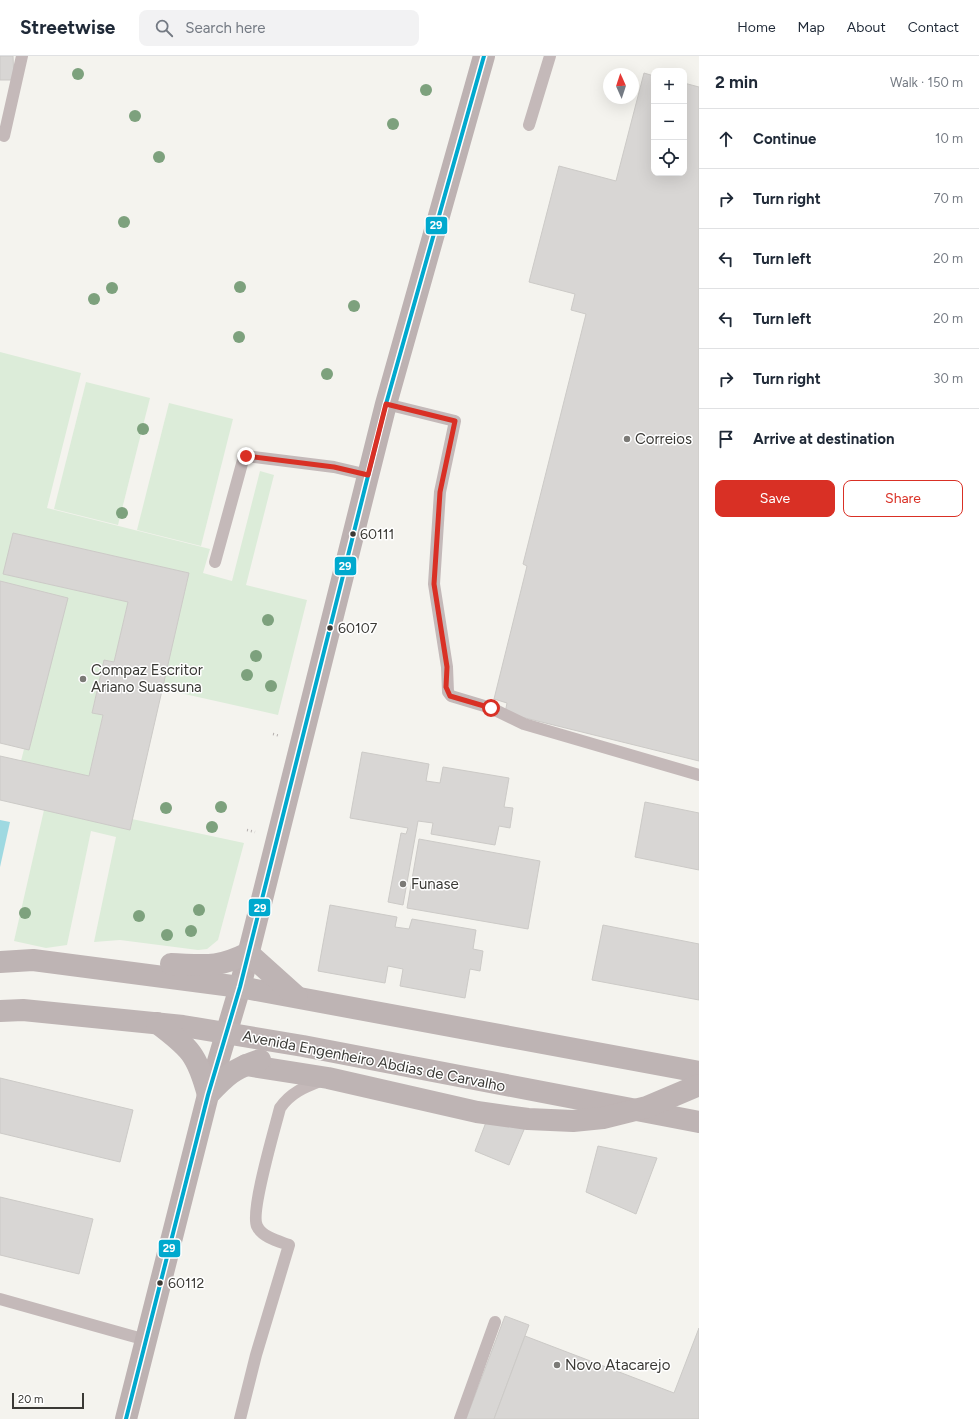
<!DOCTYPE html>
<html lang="en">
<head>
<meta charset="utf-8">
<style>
  body { margin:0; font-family:Figtree,sans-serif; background:#f2f2f3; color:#1f2937 }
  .controls { position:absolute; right:12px; top:12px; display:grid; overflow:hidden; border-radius:8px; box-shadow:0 4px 16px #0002 }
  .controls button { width:36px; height:36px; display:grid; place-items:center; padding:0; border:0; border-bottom:1px solid #e0e1e3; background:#fff; color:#1f2937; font:20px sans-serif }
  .compass { position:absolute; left:603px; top:12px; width:36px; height:36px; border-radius:50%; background:#fff; box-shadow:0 4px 16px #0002; rotate:357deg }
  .scale { position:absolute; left:12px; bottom:10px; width:72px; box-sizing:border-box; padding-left:4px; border:2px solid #3a3935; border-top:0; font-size:11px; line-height:14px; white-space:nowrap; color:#3a3935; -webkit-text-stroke:3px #fff; paint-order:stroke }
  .stop { position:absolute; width:12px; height:12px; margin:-9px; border:3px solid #d93025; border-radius:50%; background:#fff }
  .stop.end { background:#d93025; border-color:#fff; box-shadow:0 1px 4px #0008 }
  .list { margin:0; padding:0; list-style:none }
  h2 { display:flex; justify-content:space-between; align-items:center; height:52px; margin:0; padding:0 16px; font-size:17px }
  h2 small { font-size:13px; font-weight:400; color:#747a83 }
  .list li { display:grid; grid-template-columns:26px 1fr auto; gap:12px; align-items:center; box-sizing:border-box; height:60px; padding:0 16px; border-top:1px solid #e0e1e3 }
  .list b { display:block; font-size:15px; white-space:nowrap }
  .list em { font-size:13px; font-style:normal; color:#747a83 }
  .actions { display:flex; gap:8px; padding:12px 16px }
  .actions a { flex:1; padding:9px 0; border:1px solid #d93025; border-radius:8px; text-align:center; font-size:14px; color:#d93025 }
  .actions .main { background:#d93025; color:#fff }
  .icon { flex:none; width:22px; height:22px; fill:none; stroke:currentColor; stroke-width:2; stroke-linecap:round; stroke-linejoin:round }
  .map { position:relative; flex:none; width:699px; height:1363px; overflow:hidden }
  header { display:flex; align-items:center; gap:24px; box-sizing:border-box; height:56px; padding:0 20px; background:#fff; border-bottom:1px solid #e0e1e3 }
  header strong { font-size:19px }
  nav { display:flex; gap:22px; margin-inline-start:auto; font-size:14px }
  .search { width:280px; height:36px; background:#f2f2f3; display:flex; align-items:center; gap:10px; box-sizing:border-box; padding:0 14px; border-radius:8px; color:#747a83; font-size:15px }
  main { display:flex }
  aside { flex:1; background:#fff }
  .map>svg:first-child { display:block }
  .green { fill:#dcecd9 }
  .water { fill:#9ed9e1 }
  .building { fill:#d8d6d4; stroke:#cccac7 }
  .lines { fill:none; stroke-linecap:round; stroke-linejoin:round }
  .path { stroke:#b4aead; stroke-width:2.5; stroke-dasharray:1 3; stroke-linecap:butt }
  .service { stroke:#c4b9b9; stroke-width:12 }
  .primary { stroke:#bdb2b2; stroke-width:22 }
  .trunk { stroke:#beb4b4; stroke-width:22 }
  .bus-1-casing { stroke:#fff; stroke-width:7 }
  .bus-1 { stroke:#00a9ce; stroke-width:4 }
  .tree { fill:#7da17d }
  .route { stroke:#d93025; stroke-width:5 }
  .poi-dot { fill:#7b7a76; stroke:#fff; stroke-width:1.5 }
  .bus-dot { fill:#3a3935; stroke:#fff; stroke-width:1.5 }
  .labels { text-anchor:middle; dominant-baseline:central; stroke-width:3; stroke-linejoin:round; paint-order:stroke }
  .bus-label { font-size:14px; fill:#3a3935; stroke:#fff; text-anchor:start }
  .poi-label { font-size:15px; fill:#3a3935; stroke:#fff; text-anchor:start }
  .street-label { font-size:15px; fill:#3a3935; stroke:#fff }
  .line-badge { stroke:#fff; stroke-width:1.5 }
  .badge-label { font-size:11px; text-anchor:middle; font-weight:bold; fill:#fff }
</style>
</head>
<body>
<header>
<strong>Streetwise</strong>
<div class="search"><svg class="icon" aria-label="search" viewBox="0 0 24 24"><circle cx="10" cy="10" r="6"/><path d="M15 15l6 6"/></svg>Search here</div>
<nav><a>Home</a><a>Map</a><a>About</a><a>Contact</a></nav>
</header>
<main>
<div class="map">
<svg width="699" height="1363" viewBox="0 0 699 1363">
  <rect width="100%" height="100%" fill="#f4f3ee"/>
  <g class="green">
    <polygon points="0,296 81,317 47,452 210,493 203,517 232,525 260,415 274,419 246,529 307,544 278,659 162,633 189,517 13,477 4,518 128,546 114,606 104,604 92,656 103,659 89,720 21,705 24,693 29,694 67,542 0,525"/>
    <polygon points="86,326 150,342 118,469 54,453"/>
    <polygon points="169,347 233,363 201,490 137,474"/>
    <polygon points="44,754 130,774 132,763 244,787 218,884 207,893 198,894 120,884 94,886 116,781 91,775 67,889 46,892 14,885"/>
  </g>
  <polygon class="water" points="0,764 10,766 0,811"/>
  <g class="building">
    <polygon points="0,0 13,0 14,24 0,24"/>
    <polygon points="644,17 654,20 654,117 684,117 684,27 699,31 699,705 505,657 507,647 494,643 527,510 523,508 586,258 571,254 575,238 529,226 559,110 616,125"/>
    <polygon points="13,477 189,517 130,774 0,744 0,700 89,720 103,659 92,657 104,604 114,606 128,546 3,518"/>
    <polygon points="0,525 68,542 29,694 0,687"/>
    <polygon points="362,696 429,708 426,725 440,727 443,711 509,722 504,751 513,752 510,772 499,770 495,789 431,778 433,767 418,765 403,849 388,846 401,777 406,778 408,772 350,762"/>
    <polygon points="645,746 699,757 699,814 635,801"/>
    <polygon points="419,783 540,805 528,873 407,852"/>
    <polygon points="330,849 397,861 395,871 409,873 412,863 476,874 473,893 483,895 480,915 470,913 465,942 400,930 403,913 388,910 385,927 318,915"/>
    <polygon points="603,869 699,888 699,944 592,924"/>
    <polygon points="0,1022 133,1054 120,1106 0,1077"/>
    <polygon points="488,1061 526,1069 509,1109 475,1095"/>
    <polygon points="598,1090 657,1102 636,1158 586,1136"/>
    <polygon points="0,1141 93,1163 79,1218 0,1199"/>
    <polygon points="505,1260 529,1269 494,1363 466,1363"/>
    <polygon points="699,1272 699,1363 494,1363 525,1280 674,1337"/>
  </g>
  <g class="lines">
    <g class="path">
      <polyline points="273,678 280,680"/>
      <polyline points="247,774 255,776"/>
    </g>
    <g class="service">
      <polyline points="529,69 550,0"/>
      <polyline points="4,80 22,0"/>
      <polyline points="386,348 455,365 440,436 434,528 447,611 448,636 451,640 491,652 524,668 699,719"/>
      <polyline points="215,506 243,404 246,400 334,411 368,419"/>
      <polyline points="0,1243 146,1284"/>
      <path d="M240 1363 256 1299 289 1189C278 1185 262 1181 257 1170 250 1156 275 1072 280 1052 291 1036 305 1031 323 1024"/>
      <polyline points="460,1363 495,1266"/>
    </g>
    <polyline class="primary" points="126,1363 208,1039 240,931 386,348 484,0"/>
    <g class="trunk">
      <polyline points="0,906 33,904 240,931 699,1016"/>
      <path d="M171 908C204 909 216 913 248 897L297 941"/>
      <polyline points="0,955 23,954 183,970 303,990 699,1066"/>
      <path d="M157 967C190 992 197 998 208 1039"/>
      <polyline points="246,1009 328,1022 477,1056 528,1063 573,1065 603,1062 647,1051 699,1029"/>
      <path d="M208 1039C227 1019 233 1013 260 1004"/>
    </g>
    <g class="bus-1-casing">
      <polyline id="bus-1" points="126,1363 208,1039 240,931 386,348 484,0"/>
    </g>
    <use href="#bus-1" class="bus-1"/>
  </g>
  <g class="tree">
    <circle cx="78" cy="18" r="6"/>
    <circle cx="426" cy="34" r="6"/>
    <circle cx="135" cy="60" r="6"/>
    <circle cx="393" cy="68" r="6"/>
    <circle cx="159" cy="101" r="6"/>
    <circle cx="124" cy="166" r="6"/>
    <circle cx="240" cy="231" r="6"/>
    <circle cx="112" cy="232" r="6"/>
    <circle cx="94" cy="243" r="6"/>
    <circle cx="354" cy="250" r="6"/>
    <circle cx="239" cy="281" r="6"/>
    <circle cx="327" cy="318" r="6"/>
    <circle cx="143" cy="373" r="6"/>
    <circle cx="122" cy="457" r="6"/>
    <circle cx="268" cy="564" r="6"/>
    <circle cx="256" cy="600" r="6"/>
    <circle cx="247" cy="619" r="6"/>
    <circle cx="271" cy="630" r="6"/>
    <circle cx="221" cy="751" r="6"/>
    <circle cx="166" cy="752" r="6"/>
    <circle cx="212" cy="771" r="6"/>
    <circle cx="199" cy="854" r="6"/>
    <circle cx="25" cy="857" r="6"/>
    <circle cx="139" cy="860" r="6"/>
    <circle cx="191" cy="875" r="6"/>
    <circle cx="167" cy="879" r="6"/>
  </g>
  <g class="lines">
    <polyline class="route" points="246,400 334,411 368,419 386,348 455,365 440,436 434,528 447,611 446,631 450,640 491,652"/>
  </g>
  <g class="poi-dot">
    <circle cx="627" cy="383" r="4"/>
    <circle cx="83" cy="623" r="4"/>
    <circle cx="403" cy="828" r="4"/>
    <circle cx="557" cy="1309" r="4"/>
  </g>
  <g class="bus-dot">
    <circle cx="353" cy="478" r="3.5"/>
    <circle cx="330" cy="572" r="3.5"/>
    <circle cx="160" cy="1227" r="3.5"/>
  </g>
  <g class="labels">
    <g class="bus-label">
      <text x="360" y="478">60111</text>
      <text x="338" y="572">60107</text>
      <text x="168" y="1227">60112</text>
    </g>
    <g class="poi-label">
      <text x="635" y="383">Correios</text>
      <text x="91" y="614">Compaz Escritor<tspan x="91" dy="17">Ariano Suassuna</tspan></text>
      <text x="411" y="828">Funase</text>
      <text x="565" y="1309">Novo Atacarejo</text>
    </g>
    <g class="street-label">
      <text transform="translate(374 1005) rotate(11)">Avenida Engenheiro Abdias de Carvalho</text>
    </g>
  </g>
  <g class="line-badge">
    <rect x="425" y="160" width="23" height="19" rx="4" fill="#00a9ce"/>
    <rect x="334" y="500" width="23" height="20" rx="4" fill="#00a9ce"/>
    <rect x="248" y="842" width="23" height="19" rx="4" fill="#00a9ce"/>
    <rect x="158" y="1183" width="23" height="19" rx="4" fill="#00a9ce"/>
  </g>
  <g class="badge-label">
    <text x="436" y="173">29</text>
    <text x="345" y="514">29</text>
    <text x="260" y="856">29</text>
    <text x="169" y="1196">29</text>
  </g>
</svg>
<div class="controls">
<button>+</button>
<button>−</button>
<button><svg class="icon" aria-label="locate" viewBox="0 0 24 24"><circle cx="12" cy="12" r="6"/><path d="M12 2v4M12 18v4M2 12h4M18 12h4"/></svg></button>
</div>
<svg class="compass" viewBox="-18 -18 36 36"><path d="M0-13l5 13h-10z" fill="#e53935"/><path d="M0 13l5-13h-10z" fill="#747a83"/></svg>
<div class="scale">20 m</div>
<div class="stop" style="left:491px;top:652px"></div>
<div class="stop end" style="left:246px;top:400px"></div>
</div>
<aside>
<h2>2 min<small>Walk · 150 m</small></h2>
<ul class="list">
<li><svg class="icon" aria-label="ahead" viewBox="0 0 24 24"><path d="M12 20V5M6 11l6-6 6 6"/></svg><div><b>Continue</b></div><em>10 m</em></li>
<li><svg class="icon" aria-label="right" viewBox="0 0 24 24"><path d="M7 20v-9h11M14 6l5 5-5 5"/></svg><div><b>Turn right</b></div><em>70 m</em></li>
<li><svg class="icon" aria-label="left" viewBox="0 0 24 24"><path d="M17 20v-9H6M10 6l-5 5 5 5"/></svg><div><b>Turn left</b></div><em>20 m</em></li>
<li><svg class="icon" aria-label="left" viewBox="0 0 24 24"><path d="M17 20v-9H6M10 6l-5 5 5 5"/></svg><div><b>Turn left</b></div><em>20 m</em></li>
<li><svg class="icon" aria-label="right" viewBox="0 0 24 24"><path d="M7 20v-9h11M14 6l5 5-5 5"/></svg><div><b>Turn right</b></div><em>30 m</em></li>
<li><svg class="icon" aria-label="arrive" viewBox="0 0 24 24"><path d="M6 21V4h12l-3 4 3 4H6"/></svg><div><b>Arrive at destination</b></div></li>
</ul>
<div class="actions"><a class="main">Save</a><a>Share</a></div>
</aside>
</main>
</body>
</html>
